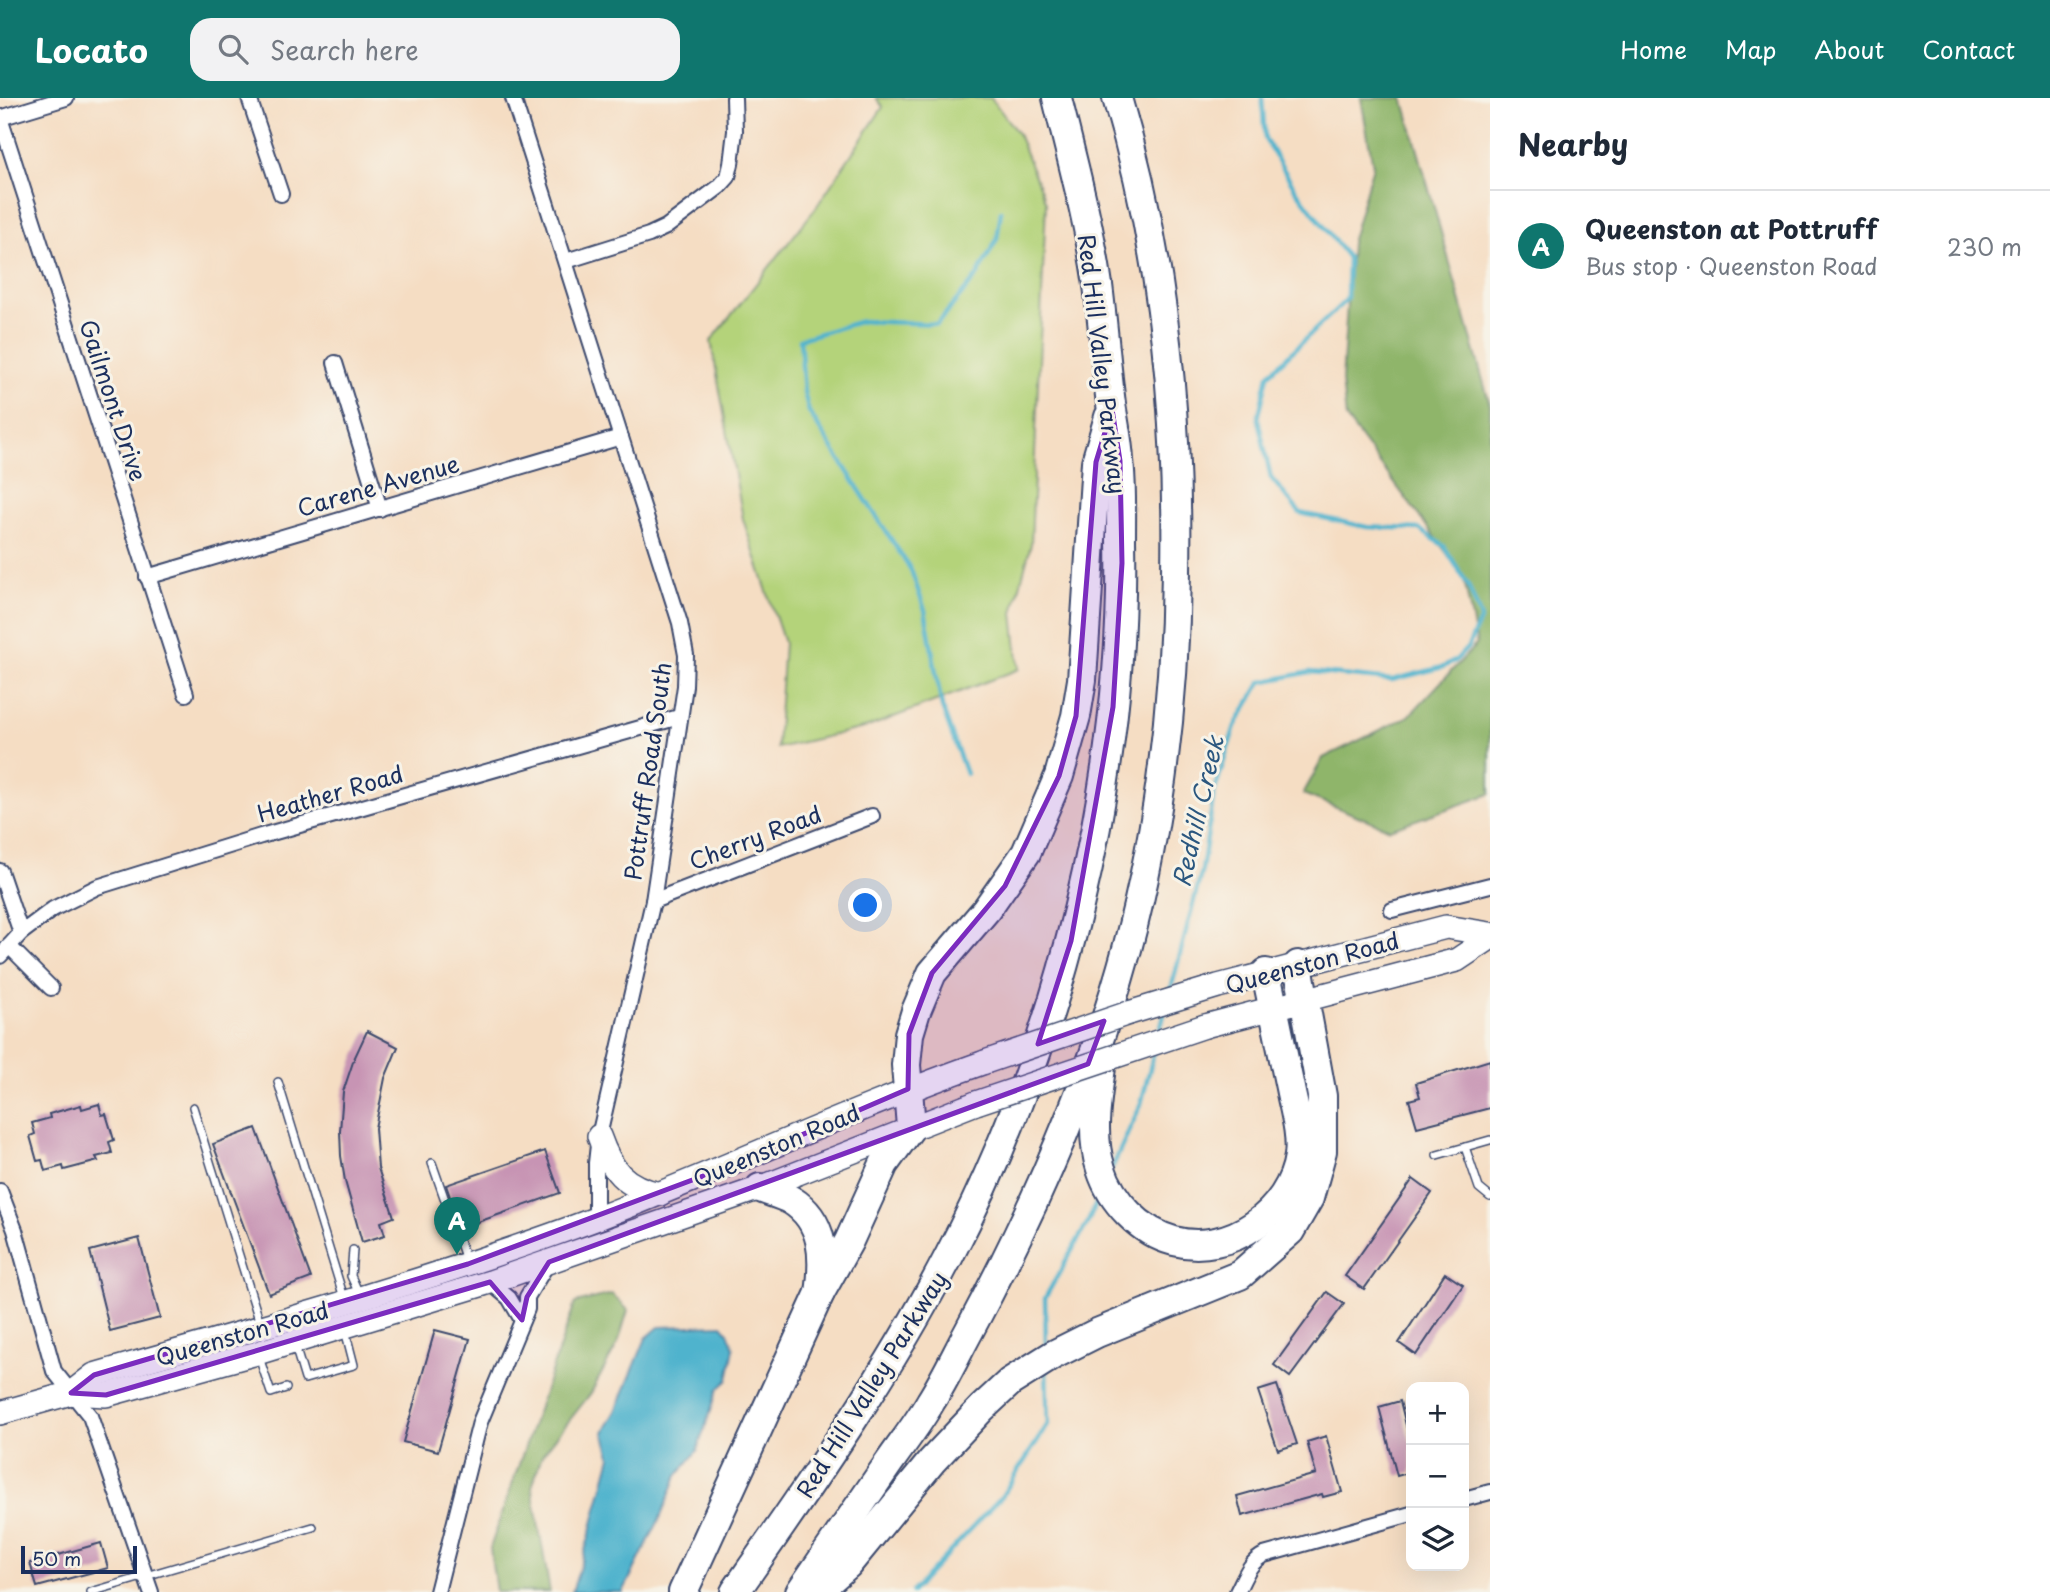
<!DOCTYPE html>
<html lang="en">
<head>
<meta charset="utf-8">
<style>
  body { margin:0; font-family:"Playpen Sans",sans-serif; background:#f2f2f3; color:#1f2937 }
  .controls { position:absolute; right:21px; bottom:21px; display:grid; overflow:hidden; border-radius:14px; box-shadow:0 7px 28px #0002 }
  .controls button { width:63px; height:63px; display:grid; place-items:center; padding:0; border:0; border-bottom:2px solid #e0e1e3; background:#fff; color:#1f2937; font:35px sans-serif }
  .scale { position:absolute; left:21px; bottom:18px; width:116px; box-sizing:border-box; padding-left:7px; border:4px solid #1b2f5e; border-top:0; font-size:19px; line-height:24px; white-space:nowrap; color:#1b2f5e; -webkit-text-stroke:5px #f7f3e8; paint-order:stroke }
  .you { position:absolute; left:866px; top:808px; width:24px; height:24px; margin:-18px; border:5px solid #fff; border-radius:50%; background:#1a73e8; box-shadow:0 0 0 10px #1a73e833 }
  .badge { display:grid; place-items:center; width:46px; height:46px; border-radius:50%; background:#0f766e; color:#fff; font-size:23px; font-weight:700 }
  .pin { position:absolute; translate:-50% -58px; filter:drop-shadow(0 2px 4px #0008) }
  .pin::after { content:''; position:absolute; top:37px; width:24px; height:21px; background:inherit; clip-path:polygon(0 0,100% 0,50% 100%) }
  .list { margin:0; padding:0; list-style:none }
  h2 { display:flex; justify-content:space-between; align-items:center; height:91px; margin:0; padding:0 28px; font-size:30px }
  h2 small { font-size:23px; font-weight:400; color:#747a83 }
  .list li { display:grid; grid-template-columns:46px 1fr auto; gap:21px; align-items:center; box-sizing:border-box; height:112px; padding:0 28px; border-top:2px solid #e0e1e3 }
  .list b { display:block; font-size:26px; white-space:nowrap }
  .list p { margin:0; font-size:23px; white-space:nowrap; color:#747a83 }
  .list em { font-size:23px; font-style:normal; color:#747a83 }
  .icon { flex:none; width:38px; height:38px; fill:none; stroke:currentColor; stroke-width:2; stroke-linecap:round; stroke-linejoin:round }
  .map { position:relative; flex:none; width:1490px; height:1494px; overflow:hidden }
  header { display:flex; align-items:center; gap:42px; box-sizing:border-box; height:98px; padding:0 35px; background:#0f766e; color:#fff }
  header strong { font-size:33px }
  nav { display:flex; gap:38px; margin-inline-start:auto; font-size:24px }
  .search { width:490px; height:63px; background:#f2f2f3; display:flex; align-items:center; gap:18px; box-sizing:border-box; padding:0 24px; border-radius:21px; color:#747a83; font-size:26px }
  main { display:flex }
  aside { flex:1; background:#fff }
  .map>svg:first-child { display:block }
  .green { fill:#b4d37a; stroke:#68816c; stroke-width:2 }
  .forest { fill:#8fb56a; stroke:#557264; stroke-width:2 }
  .water { fill:#4fb3cd; stroke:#357196; stroke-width:2 }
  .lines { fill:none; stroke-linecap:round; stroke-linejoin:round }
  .stream { stroke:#4fb3cd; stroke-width:4.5 }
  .building { fill:#c794b4 }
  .service-casing { stroke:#3c496d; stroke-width:10 }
  .minor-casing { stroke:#3c496d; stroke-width:18 }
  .primary-casing { stroke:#3c496d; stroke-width:26 }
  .motorway-casing { stroke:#3c496d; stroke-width:32 }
  .service { stroke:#fff; stroke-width:7 }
  .minor { stroke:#fff; stroke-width:14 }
  .primary { stroke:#fff; stroke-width:23 }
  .motorway { stroke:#fff; stroke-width:28 }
  .primary-bridge-casing { stroke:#3c496d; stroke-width:26; stroke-linecap:butt }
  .primary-bridge { stroke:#fff; stroke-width:23 }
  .marked { fill:#7b2cbf; fill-opacity:0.2; stroke:#7b2cbf; stroke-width:5; stroke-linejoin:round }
  .labels { text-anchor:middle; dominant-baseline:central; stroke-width:6; stroke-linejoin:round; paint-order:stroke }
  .street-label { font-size:23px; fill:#1b2f5e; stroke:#f7f3e8 }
  .water-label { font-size:24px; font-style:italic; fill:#2b577f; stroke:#f7f3e8 }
</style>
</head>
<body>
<header>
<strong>Locato</strong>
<div class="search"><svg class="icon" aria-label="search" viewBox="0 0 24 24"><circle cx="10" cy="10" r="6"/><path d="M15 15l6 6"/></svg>Search here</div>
<nav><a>Home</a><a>Map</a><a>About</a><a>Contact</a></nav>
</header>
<main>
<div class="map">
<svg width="1490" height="1494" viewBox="0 0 1490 1494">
  <rect width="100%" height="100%" fill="#f7f3e8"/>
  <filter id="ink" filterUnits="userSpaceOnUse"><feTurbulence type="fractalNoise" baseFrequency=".0143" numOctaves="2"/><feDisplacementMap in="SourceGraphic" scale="14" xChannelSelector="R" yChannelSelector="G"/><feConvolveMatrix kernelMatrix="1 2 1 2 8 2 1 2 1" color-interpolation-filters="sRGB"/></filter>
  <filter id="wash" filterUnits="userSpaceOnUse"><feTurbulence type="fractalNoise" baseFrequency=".00686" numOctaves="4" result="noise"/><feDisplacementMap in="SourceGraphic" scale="28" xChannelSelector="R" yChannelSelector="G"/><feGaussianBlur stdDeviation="1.57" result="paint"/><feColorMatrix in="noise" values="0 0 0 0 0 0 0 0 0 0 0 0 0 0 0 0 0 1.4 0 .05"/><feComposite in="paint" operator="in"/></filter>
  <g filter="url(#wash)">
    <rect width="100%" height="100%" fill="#f5ddc3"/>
    <polygon class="green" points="876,0 991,0 1018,36 1046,105 1031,446 1013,515 1019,571 868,629 777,650 784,545 743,421 711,243 815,111 883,9"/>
    <g class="forest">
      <polygon points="1361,0 1403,0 1490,307 1490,696 1390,731 1303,696 1323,660 1409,618 1477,546 1463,477 1346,320 1342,283 1351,145 1373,68"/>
      <polygon points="612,1196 628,1212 618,1245 591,1295 542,1357 532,1389 550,1494 496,1494 490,1450 575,1205"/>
    </g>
    <polygon class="water" points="722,1227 728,1234 734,1250 728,1282 718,1291 697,1353 677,1378 661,1418 623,1494 572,1494 591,1433 611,1358 604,1334 616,1313 646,1240 659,1229"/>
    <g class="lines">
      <g class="stream">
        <polyline points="966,676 942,609 925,512 911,472 809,314 804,294 800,241 862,223 937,226 977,178 997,141 1001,113"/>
        <polyline points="1170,895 1202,772 1214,695 1235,628 1261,584 1310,574 1392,582 1443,569 1455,563 1468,549 1481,520 1468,487 1444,448 1419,431 1367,429 1300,415 1271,380 1258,321 1268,277 1347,201 1348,160 1296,92 1265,41 1262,0"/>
        <polyline points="1159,935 1165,913"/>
        <polyline points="1112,1070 1141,1006 1154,954"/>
        <polyline points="1046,1250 1045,1200 1088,1124 1101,1094"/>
        <polyline points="912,1494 1002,1398 1048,1326 1046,1272"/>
      </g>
    </g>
    <g id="blocks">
      <g class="building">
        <polygon points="367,933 398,949 385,980 375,1030 378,1070 394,1119 381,1124 385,1137 362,1144 345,1083 341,1058 340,1033 343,994 354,961"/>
        <polygon points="1490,962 1490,1010 1417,1029 1409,1002 1420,999 1416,985"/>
        <polygon points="99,1006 102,1017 106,1016 114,1042 109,1044 112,1055 96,1059 98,1063 64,1072 63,1068 45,1073 42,1062 37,1063 30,1038 35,1036 32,1025 50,1020 49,1016 81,1007 82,1011"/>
        <polygon points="256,1030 311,1180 269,1196 213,1046"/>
        <polygon points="545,1053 560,1095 461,1130 446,1087"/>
        <polygon points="1413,1081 1432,1095 1364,1191 1345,1178"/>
        <polygon points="139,1140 160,1220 110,1233 90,1153"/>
        <polygon points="1445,1175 1463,1187 1416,1257 1399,1245"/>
        <polygon points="1327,1194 1344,1206 1290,1279 1274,1267"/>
        <polygon points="435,1232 470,1241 438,1353 403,1344"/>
        <polygon points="1277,1287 1297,1346 1278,1352 1258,1293"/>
        <polygon points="1400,1303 1411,1347 1411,1374 1397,1378 1379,1309"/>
        <polygon points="1326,1338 1342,1394 1323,1399 1322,1396 1242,1418 1237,1398 1316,1376 1307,1344"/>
        <polygon points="101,1445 108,1470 37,1489 30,1465"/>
      </g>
    </g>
  </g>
  <g filter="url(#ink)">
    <use href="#blocks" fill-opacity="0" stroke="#3c496d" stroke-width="2"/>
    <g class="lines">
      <g class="service-casing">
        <g id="service">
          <polyline points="278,984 344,1200"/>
          <polyline points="193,1009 260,1225"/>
          <polyline points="1465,1049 1479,1090 1490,1099"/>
          <polyline points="1437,1057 1490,1042"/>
          <polyline points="432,1065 466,1162"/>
          <polyline points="353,1152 351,1178 359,1196"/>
          <polyline points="295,1248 305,1281 354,1267 345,1232"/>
          <polyline points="259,1259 271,1295 286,1290"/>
          <polyline points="91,1494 313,1429"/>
        </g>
      </g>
      <g class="minor-casing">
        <g id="minor">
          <polyline points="249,0 281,96"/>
          <polyline points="513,0 680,525 686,557 685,588 653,803 599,1038 596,1065 596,1120"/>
          <polyline points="0,20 186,596"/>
          <polyline points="0,20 66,0"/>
          <polyline points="566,163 649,137 666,129 719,89 728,79 731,66 735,33 734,0"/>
          <polyline points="335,265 380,411"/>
          <polyline points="147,479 621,339"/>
          <polyline points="0,773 21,835"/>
          <polyline points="653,803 872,718"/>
          <polyline points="1392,812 1490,787"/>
          <polyline points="9,848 51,890"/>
          <polyline points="0,858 21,835 53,811 97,789 261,738 679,619"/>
          <polyline points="0,1093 15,1132 54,1273 90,1318 151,1494"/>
          <polyline points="490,1184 509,1200 522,1222"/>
          <polyline points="1464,1401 1490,1394"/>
          <polyline points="437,1494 480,1324 527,1211 527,1199 547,1166"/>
          <path d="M1237 1494C1244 1481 1249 1464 1264 1457L1411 1416"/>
        </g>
      </g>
      <g class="primary-casing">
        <g id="primary">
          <polyline points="1129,915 1218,888 1446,829 1490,836"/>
          <polyline points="1205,928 1457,862 1490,840"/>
          <path d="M599 1038C611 1072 624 1089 660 1096"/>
          <polyline points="71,1295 106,1297 257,1255 490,1184 760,1090 976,1005"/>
          <path d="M0 1315 71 1295 94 1277C263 1229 433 1182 598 1120 728 1070 854 1010 985 964"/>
        </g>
      </g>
      <g class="motorway-casing">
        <g id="motorway">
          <path d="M1102 961C1098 997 1089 1035 1101 1071 1111 1103 1140 1134 1174 1143 1230 1158 1291 1114 1299 1058 1302 1036 1294 1011 1290 990 1282 951 1274 913 1266 875"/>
          <polyline points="820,1195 849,1143 884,1066 911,1029 906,967 909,936 916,913 932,875 986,812 1026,755 1059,678 1076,618 1082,582 1096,364 1109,319"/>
          <path d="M683 1494 820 1195C825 1160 825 1123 791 1102 782 1097 770 1094 760 1090"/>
          <path d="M735 1494C811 1385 888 1276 949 1158 1060 946 1126 681 1121 442 1121 415 1122 388 1119 362 1118 343 1114 325 1111 306 1106 267 1103 227 1098 187 1089 124 1072 62 1057 0"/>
          <path d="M800 1494C829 1452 857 1411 886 1369 901 1347 918 1326 931 1303 945 1281 956 1257 969 1233 1034 1112 1091 984 1127 851 1160 728 1175 599 1176 473 1179 313 1163 154 1117 0"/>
          <polyline points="816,1494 847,1467 932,1363 982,1310 1010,1284 1053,1257 1097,1235 1240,1177 1290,1133 1309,1100 1322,1053 1322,998 1298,867"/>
        </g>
      </g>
      <use href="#service" class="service"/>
      <use href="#minor" class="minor"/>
      <use href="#primary" class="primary"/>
      <use href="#motorway" class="motorway"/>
      <g class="primary-bridge-casing">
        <g id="primary-bridge">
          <polyline points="985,964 1129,915"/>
          <polyline points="976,1005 1205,928"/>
        </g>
      </g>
      <use href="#primary-bridge" class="primary-bridge"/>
    </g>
  </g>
  <path class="marked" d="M1112 311 1120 363 1122 465 1113 609 1071 843 1038 946 1104 923 1088 966 549 1164 527 1199 522 1222 490 1184 106 1297 71 1295 94 1277 468 1166 727 1069 908 991 909 936 932 875 1005 788 1059 678 1076 618 1096 364Z"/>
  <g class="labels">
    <g class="street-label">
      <text transform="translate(1103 266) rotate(83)">Red Hill Valley Parkway</text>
      <text transform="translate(114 302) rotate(72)">Gailmont Drive</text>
      <text transform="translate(378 387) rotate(-16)">Carene Avenue</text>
      <text transform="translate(647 673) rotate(-82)">Pottruff Road South</text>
      <text transform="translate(330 695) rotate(-16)">Heather Road</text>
      <text transform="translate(755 739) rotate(-21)">Cherry Road</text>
      <text transform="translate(1312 864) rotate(-15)">Queenston Road</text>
      <text transform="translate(776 1047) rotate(-23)">Queenston Road</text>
      <text transform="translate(242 1235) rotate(-16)">Queenston Road</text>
      <text transform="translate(871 1286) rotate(-58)">Red Hill Valley Parkway</text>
    </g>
    <g class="water-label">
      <text transform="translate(1197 713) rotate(-77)">Redhill Creek</text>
    </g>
  </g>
</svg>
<div class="controls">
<button>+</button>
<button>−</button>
<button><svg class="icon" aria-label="layers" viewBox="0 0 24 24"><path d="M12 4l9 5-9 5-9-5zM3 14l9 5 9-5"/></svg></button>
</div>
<div class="scale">50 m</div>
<div class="you"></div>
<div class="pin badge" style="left:457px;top:1157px">A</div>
</div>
<aside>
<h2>Nearby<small></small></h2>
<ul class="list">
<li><span class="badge">A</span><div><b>Queenston at Pottruff</b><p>Bus stop · Queenston Road</p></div><em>230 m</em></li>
</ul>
</aside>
</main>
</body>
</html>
